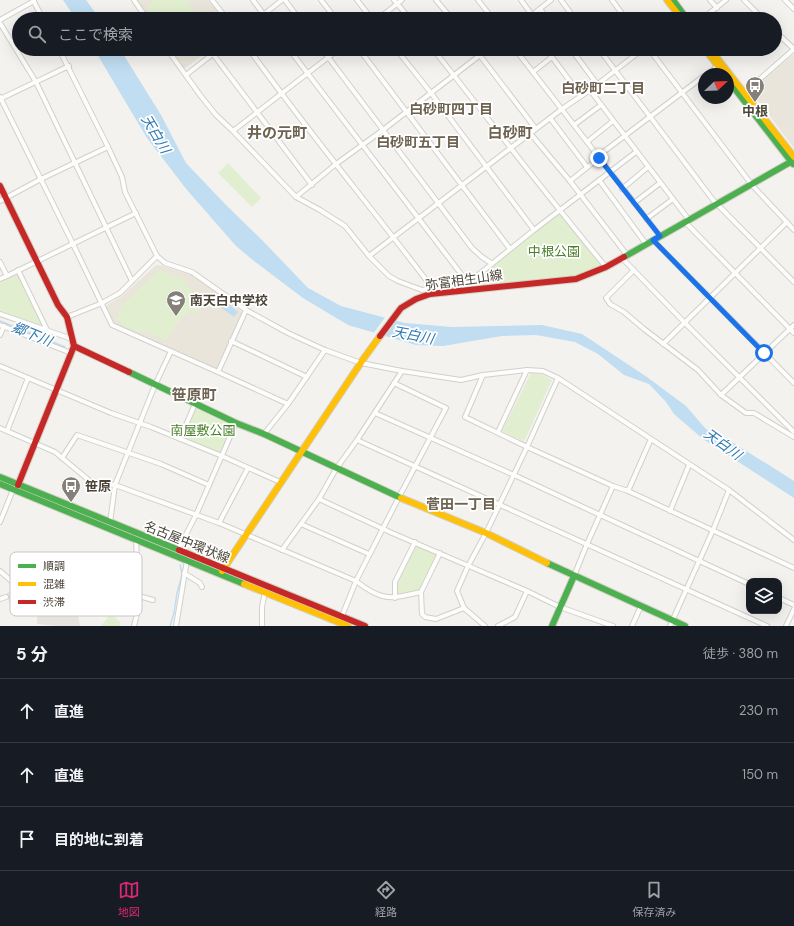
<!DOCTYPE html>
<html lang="ja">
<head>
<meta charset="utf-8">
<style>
  body { margin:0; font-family:"DM Sans","Noto Sans JP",sans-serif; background:#20242c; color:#f1f3f6 }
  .controls { position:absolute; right:12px; bottom:12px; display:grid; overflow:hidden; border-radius:8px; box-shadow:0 4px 16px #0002 }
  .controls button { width:36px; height:36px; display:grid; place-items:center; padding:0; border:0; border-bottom:1px solid #363941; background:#171b24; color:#f1f3f6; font:20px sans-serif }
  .compass { position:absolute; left:698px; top:68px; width:36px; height:36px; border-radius:50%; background:#171b24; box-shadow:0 4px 16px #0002; rotate:67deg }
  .stop { position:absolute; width:12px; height:12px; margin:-9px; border:3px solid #1a73e8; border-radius:50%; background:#fff }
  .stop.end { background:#1a73e8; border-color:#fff; box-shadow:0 1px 4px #0008 }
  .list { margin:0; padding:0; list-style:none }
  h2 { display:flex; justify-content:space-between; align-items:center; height:52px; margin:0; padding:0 16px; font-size:17px }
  h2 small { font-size:13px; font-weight:400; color:#9ea1a6 }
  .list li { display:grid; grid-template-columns:26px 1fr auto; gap:12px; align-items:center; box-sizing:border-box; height:64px; padding:0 16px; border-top:1px solid #363941 }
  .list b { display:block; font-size:15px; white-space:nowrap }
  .list em { font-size:13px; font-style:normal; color:#9ea1a6 }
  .icon { flex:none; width:22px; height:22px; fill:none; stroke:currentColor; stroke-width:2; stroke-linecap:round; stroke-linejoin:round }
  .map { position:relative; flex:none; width:794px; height:626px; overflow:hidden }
  .search { position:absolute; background:#171b24; box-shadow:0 4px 16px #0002; left:12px; right:12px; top:12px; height:44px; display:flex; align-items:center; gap:10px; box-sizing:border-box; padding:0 14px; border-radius:22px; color:#9ea1a6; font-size:15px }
  .sheet { height:244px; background:#171b24 }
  nav { display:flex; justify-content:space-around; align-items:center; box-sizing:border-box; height:56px; border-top:1px solid #363941; background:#171b24; font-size:11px; color:#9ea1a6 }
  nav a { display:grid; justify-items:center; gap:2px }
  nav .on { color:#db2777 }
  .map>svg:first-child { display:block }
  .education { fill:#eae5da }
  .green { fill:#e1eecf }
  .parking { fill:#e6e3df }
  .water { fill:#c0ddf1 }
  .pier { fill:#f4f2ee }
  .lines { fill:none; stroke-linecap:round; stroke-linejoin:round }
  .stream { stroke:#c0ddf1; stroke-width:1.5 }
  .street-casing { stroke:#d2d0cb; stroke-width:6 }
  .fast-casing { stroke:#d3cfc5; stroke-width:8 }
  .slow-casing { stroke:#d3cfc5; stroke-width:8 }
  .jam-casing { stroke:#d3cfc5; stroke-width:8 }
  .street { stroke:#fdfdfc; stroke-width:4 }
  .fast { stroke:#4caf50; stroke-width:6 }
  .slow { stroke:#ffc107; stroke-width:6 }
  .jam { stroke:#c62828; stroke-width:6 }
  .route { stroke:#1a73e8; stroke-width:5 }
  .labels { text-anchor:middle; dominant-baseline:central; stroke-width:3.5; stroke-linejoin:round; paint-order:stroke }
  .poi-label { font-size:13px; font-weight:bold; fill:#4b4439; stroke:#fff; text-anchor:start }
  .park-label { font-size:13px; fill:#4a7f2a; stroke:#fff }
  .street-label { font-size:13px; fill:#4b4439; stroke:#fff }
  .neighbourhood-label { font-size:14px; font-weight:bold; fill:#6e6250; stroke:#fff }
  .water-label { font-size:14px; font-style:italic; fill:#2e7ab2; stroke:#fff }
  .quarter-label { font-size:15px; font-weight:bold; fill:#6e6250; stroke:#fff }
  .key { fill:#fff; stroke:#c9c7c4; stroke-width:1 }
  .key-label { font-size:11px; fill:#4b4439 }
</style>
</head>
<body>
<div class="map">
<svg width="794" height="626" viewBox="0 0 794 626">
  <rect width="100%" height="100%" fill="#f4f2ee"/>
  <g class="education">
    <polygon points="136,0 208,0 223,19 150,19"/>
    <polygon points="171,49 211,49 185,68 183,68"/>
    <polygon points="794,54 794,148 752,93 753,89"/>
    <polygon points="156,265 160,265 192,275 216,291 242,312 217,368 215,369 113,322 106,307 107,305 122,296"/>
  </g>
  <g class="green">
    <polygon points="155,0 187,0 201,19 152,19 148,13 150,11 146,6"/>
    <polygon points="228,163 261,198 252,207 218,173"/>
    <polygon points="559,212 604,266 576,278 468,285"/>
    <path d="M159 270 185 279 201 310 193 314 192 311 182 317 166 341 147 331 145 334C139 332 120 326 118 319 117 315 119 311 120 307Z"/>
    <polygon points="17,273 44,328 0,312 0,282"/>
    <polygon points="531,373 543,375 552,380 524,442 502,431"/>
    <polygon points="196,409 232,425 232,428 222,452 219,453 184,439 183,437 194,410"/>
    <polygon points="417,545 435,553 436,556 419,591 399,594 397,591 398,583 415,546"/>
    <polygon points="111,613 120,622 120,626 101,626"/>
  </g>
  <polygon class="parking" points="62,576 74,586 74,606 76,606 76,614 78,615 80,626 59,626 37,624 37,602 63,602 63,600 37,600 19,604 13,595 12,596 19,609 15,611 5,595 14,588 18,583 37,580 38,577"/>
  <g class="water">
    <polygon points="63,0 86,0 100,19 76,19"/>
    <polygon points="94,49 120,49 161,115 186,163 226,205 262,240 308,288 341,306 405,323 452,327 542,325 582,334 647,377 686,406 705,428 717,438 732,442 794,481 794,498 703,439 674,414 666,402 649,384 624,375 598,354 575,342 536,335 502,336 443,346 416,345 348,325 303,298 254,261 236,246 187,190 147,138"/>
    <polygon points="225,301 238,312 234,317 220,307"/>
  </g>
  <polygon class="pier" points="386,316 398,319 384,337 373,334"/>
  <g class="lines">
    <g class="stream">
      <polyline points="0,321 65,347"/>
      <polyline points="170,626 174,613 177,593 181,579 182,573 180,565"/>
    </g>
    <g class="street-casing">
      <g id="street">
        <polyline points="33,0 43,19"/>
        <polyline points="134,0 147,19"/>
        <polyline points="212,0 227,19"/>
        <polyline points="253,0 267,19"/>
        <polyline points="285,0 299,19"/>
        <polyline points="321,0 336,19"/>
        <polyline points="357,0 372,19"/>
        <polyline points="394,0 410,19"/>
        <polyline points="436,0 452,19"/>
        <polyline points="478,0 493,19"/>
        <polyline points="521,0 532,15"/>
        <polyline points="561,0 575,19"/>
        <polyline points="612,0 626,19"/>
        <polyline points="710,0 717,8"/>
        <polyline points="744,0 763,19"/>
        <polyline points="785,0 794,9"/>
        <polyline points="540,9 548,19"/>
        <polyline points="258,19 282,0"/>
        <polyline points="378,19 402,0"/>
        <polyline points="527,19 551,0"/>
        <polyline points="702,19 726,0"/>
        <polyline points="0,20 34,1"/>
        <polyline points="0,23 36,82 132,281"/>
        <polyline points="775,31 794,49"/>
        <polyline points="59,49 108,147 122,177 125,192 157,256 120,293 102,303 67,317"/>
        <polyline points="167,49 200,95 216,115 233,131 296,197 320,210 345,226 369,256 389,276 398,281 422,290 468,283 534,230 636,152"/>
        <path d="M249 49C307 131 372 208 433 289"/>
        <polyline points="289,49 468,283"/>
        <polyline points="322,49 472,248 482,257 491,263"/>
        <polyline points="359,49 510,249"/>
        <polyline points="396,49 431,93 534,230"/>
        <path d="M433 49C491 122 547 196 606 267"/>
        <polyline points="475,49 536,129"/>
        <polyline points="515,49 660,236"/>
        <polyline points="546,49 581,96"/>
        <polyline points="571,49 597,84"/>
        <polyline points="599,49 713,200 794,282"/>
        <polyline points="649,49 752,185 794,230"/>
        <polyline points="213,54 312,185"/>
        <polyline points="533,72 552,57"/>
        <polyline points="707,74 718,66"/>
        <polyline points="186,75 219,49"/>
        <polyline points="590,90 689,220"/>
        <polyline points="744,93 794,49"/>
        <polyline points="0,97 73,244 112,325 218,372 246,310 192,272 165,263 157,256"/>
        <polyline points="0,99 69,66"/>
        <polyline points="550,118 587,167"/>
        <polyline points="574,125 601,105"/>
        <polyline points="233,131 339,49"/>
        <polyline points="530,133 570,181 627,255"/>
        <polyline points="587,142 613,121"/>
        <polyline points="598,156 704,76"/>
        <polyline points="599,180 646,244"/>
        <polyline points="570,181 599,158"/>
        <polyline points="622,189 648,167"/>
        <polyline points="296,197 336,164 383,130 488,49"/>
        <polyline points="0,201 41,179 108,147"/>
        <polyline points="634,203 660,183"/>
        <polyline points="646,219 673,199"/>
        <polyline points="685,222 794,333"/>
        <polyline points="653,240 794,383"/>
        <polyline points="369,256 562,109 590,90 643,49"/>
        <polyline points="622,258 684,322 794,432"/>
        <polyline points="0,262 7,276 0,279"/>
        <polyline points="18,270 48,332"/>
        <polyline points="634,270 606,298 610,304 624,312 644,329 698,370 721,395 746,413 754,413 794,437"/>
        <polyline points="7,276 136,213"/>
        <polyline points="246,310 288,333 325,350 361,363 402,371 461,380 483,375 527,370 543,371 558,378 651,439 628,491 613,486 527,447 558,378"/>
        <polyline points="0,314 72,339"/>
        <polyline points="0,325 71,353"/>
        <polyline points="0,335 4,326"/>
        <polyline points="231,341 307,377"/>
        <polyline points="663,344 787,222"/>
        <polyline points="0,366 111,413 151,427 222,456 280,482"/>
        <polyline points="218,372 288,404"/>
        <polyline points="483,375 465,417 527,447 486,533 468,566 457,591 464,608 485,626"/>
        <path d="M394 383 446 408 399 497 356 581C383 602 390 599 421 592"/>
        <polyline points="721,395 794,325"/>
        <polyline points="375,413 514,475 749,584"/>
        <polyline points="0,428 55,452 90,481 115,485 219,523 356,581 342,616"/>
        <polyline points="7,431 28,378"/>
        <polyline points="498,432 527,370"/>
        <polyline points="264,434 288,404 325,350"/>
        <polyline points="180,439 195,404"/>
        <polyline points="651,439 729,490 794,540"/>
        <polyline points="357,440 767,626"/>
        <polyline points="62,458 77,435 161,464 209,485"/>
        <polyline points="628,491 794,568"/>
        <polyline points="319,499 392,533 527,591 560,607 613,626"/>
        <polyline points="670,511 689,465"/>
        <polyline points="0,522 13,490 15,488"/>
        <polyline points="110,523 115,485 155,385 171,351"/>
        <polyline points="219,523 248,468"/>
        <polyline points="301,524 369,554"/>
        <polyline points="178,550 196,515 236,423"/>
        <polyline points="282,550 319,499 336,469 357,440 402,371"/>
        <polyline points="440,553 421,592 422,614 425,617 436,619 464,608"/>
        <polyline points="0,571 16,585"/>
        <polyline points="184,573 200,583 202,587"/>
        <polyline points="574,576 587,544 613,486"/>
        <polyline points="139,596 153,600"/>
        <polyline points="395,598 395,582 415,542"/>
        <polyline points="779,598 794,605"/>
        <polyline points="0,599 6,597"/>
        <polyline points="262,625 262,607 265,592"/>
        <polyline points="134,626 139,606 136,539"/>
        <polyline points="176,626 187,560"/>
        <polyline points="498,626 515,617 527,591"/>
        <polyline points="632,626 641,606"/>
        <polyline points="670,626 713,530 729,490"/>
        <polyline points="786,626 794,609"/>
      </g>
    </g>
    <g class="fast-casing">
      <g id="fast">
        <polyline points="673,0 687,19"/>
        <polyline points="728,80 793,164"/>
        <polyline points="624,257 794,160"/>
        <polyline points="129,372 236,423 264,434 401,498"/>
        <polyline points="0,477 179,550"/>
        <polyline points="0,484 244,584"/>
        <polyline points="547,563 685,626"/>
        <polyline points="552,626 574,576"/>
      </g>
    </g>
    <g class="slow-casing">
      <g id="slow">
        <polyline points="667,0 682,19"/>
        <polyline points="705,49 724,74"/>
        <polyline points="710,49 794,157"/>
        <polyline points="401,498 486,533 547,563"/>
        <polyline points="222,571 364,358 380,336"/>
        <polyline points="244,584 348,626"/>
      </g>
    </g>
    <g class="jam-casing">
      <g id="jam">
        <polyline points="0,186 58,305 67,317 74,346 129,372"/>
        <polyline points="380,336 401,308 416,299 430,294 576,279 606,267 624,257"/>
        <polyline points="18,485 74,346"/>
        <polyline points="179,550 365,626"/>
      </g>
    </g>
    <use href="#street" class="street"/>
    <use href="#fast" class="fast"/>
    <use href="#slow" class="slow"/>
    <use href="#jam" class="jam"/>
  </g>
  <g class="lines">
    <polyline class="route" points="599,158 660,236 653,240 764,353"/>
  </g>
  <defs>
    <g id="bus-pin" transform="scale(1)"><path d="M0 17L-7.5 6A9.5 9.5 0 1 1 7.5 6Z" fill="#868178" stroke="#fff"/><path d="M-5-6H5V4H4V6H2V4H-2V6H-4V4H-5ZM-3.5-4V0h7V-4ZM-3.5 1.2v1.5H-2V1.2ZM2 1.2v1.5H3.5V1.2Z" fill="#fff"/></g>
    <g id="school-pin" transform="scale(1)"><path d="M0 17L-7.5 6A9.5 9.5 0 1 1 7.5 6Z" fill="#868178" stroke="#fff"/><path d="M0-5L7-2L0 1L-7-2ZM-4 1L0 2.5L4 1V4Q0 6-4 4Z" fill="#fff"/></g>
  </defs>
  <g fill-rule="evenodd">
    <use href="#bus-pin" x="755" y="86"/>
    <use href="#school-pin" x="176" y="300"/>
    <use href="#bus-pin" x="71" y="486"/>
  </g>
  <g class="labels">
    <g class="poi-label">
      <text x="755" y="111" text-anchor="middle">中根</text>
      <text x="190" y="300">南天白中学校</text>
      <text x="85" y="486">笹原</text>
    </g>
    <g class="park-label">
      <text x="554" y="251">中根公園</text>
      <text x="203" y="430">南屋敷公園</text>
    </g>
    <g class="street-label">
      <text transform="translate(464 280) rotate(-8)">弥富相生山線</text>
      <text transform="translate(187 542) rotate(22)">名古屋中環状線</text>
    </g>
    <g class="neighbourhood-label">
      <text x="603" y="88">白砂町二丁目</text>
      <text x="451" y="109">白砂町四丁目</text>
      <text x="418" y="142">白砂町五丁目</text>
      <text x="461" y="504">菅田一丁目</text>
    </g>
    <g class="water-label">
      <text transform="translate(156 134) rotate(59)">天白川</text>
      <text transform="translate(32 334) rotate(22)">郷下川</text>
      <text transform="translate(413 335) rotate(11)">天白川</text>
      <text transform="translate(723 444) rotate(36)">天白川</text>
    </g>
    <g class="quarter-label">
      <text x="277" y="133">井の元町</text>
      <text x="510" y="133">白砂町</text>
      <text x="194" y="395">笹原町</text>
    </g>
  </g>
  <rect x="10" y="552" width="132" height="64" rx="6" class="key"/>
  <rect x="18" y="564" width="18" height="4" fill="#4caf50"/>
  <rect x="18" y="582" width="18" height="4" fill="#ffc107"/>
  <rect x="18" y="600" width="18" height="4" fill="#c62828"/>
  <g class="key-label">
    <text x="43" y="570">順調</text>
    <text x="43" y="588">混雑</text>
    <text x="43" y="606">渋滞</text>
  </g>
</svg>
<div class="controls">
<button><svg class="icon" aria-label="layers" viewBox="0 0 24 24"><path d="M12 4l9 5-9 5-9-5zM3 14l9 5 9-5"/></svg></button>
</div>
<svg class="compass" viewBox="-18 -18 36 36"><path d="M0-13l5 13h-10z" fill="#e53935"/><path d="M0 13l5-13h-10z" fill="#9ea1a6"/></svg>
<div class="stop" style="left:764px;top:353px"></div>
<div class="stop end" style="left:599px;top:158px"></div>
<div class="search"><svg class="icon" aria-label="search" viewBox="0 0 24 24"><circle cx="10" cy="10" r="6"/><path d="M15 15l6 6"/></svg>ここで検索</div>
</div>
<section class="sheet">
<h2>5 分<small>徒歩 · 380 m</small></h2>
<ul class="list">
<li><svg class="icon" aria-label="ahead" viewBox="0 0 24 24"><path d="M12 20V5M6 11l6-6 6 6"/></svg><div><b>直進</b></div><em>230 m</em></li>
<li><svg class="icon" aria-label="ahead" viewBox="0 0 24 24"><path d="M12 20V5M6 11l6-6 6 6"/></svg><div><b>直進</b></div><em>150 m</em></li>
<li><svg class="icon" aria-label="arrive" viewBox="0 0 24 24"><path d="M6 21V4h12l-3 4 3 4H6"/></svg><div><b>目的地に到着</b></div></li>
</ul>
</section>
<nav>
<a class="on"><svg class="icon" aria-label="map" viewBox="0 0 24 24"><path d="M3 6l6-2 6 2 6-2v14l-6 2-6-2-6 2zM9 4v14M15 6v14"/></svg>地図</a>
<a><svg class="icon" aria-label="directions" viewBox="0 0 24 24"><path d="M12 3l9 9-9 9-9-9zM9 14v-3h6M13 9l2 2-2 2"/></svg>経路</a>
<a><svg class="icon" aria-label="saved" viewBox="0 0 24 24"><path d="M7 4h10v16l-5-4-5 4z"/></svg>保存済み</a>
</nav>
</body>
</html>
